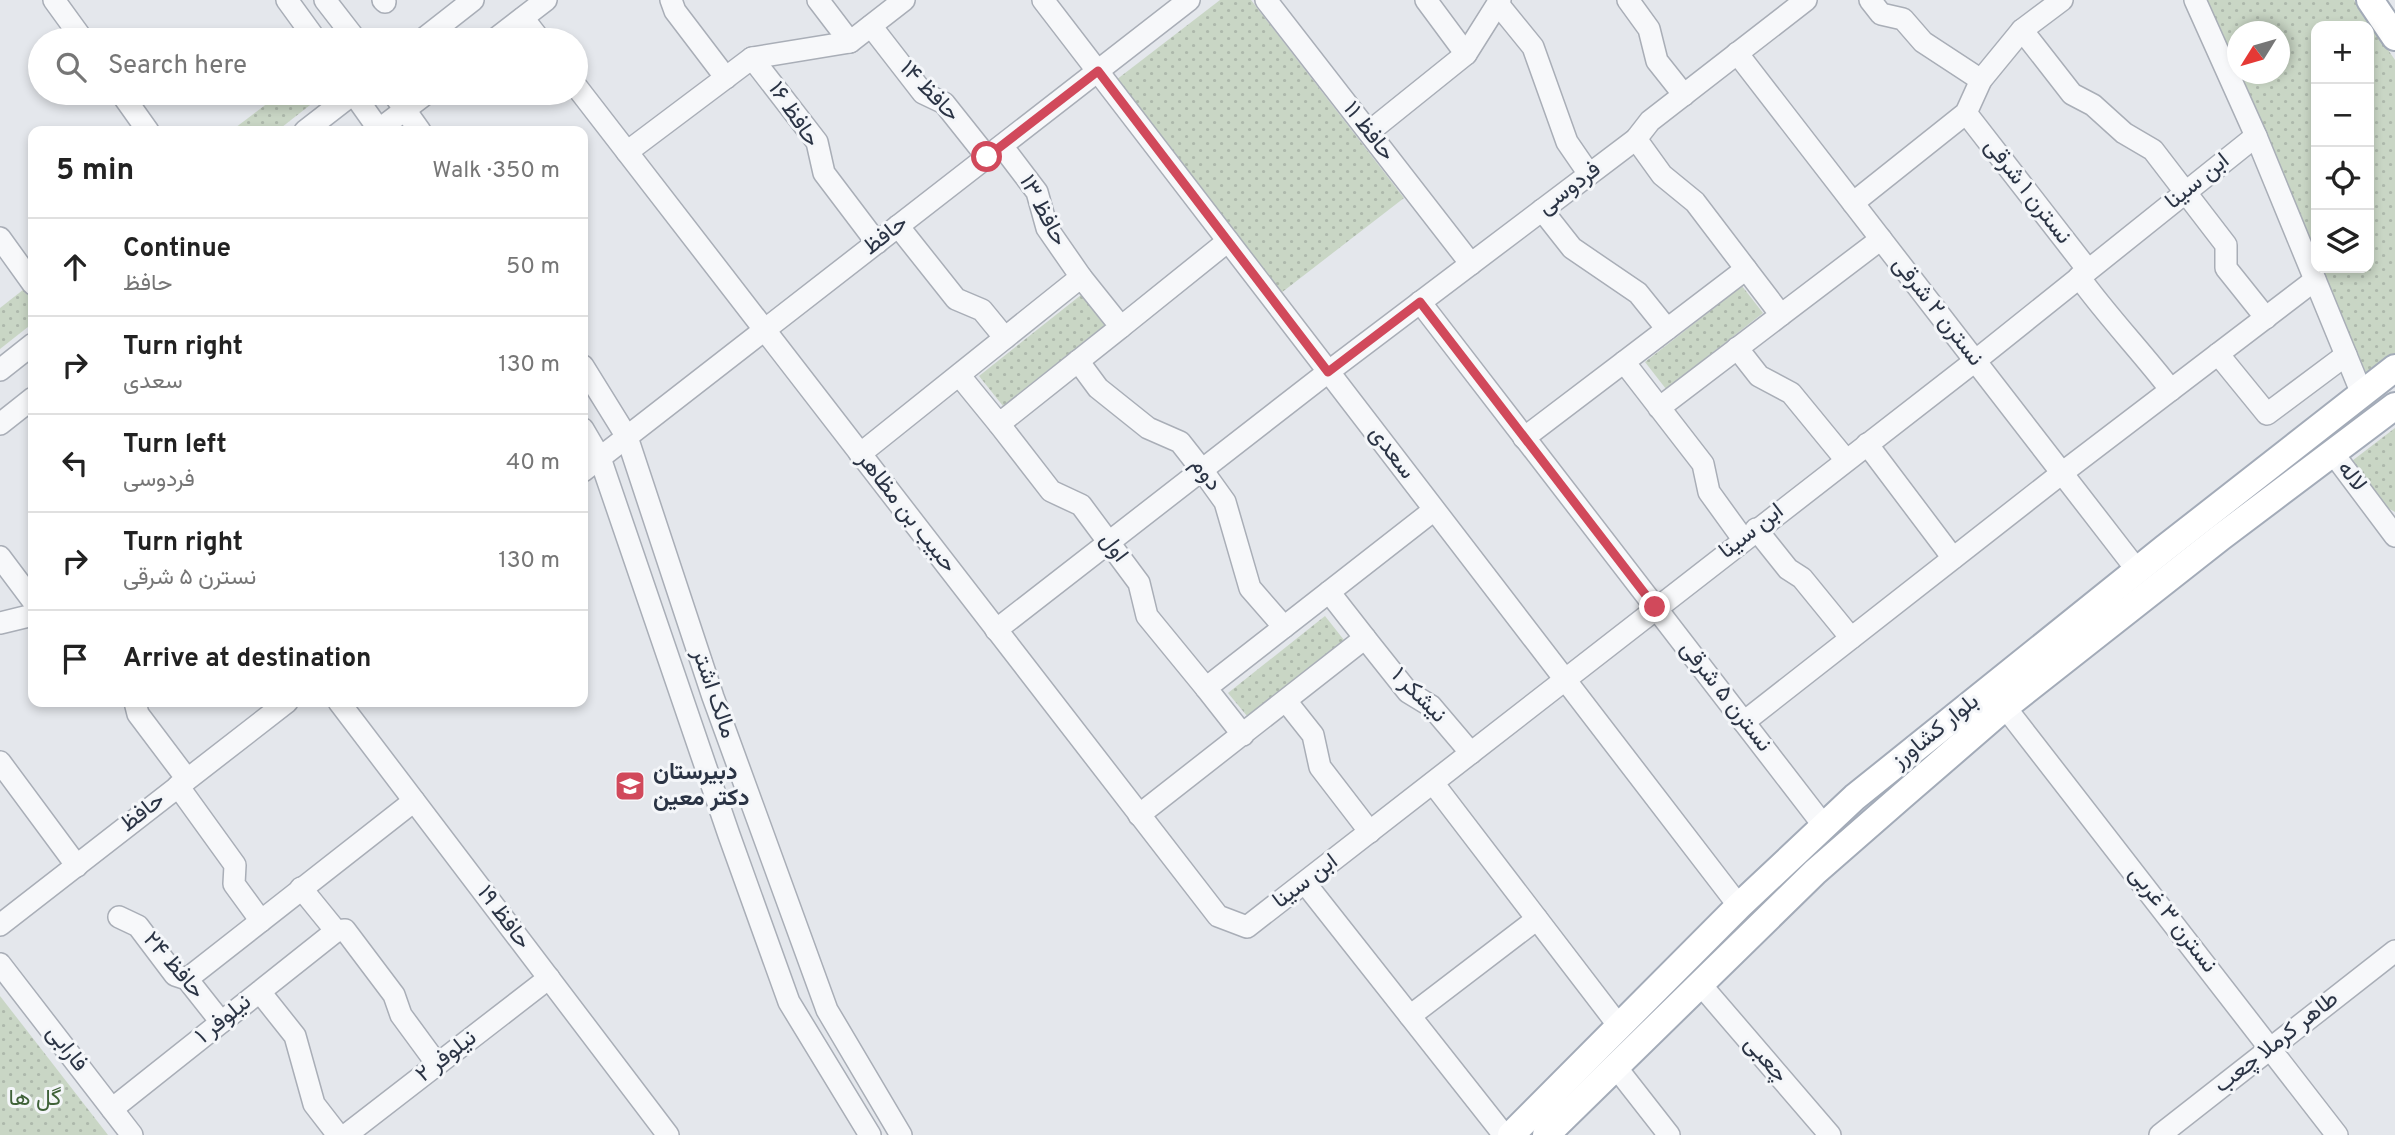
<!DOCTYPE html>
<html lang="en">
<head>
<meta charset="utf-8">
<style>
  body { margin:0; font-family:Overpass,Vazirmatn,sans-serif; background:#f2f2f2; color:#222 }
  .controls { position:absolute; right:21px; top:21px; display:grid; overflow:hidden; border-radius:14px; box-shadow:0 4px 10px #0003 }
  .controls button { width:63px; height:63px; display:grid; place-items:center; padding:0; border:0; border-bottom:2px solid #e0e0e0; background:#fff; color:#222; font:35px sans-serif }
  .compass { position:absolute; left:2227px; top:21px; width:63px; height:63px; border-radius:50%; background:#fff; box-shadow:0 4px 10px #0003; rotate:233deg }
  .stop { position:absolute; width:21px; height:21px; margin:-16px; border:5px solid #d1495b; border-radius:50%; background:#fff }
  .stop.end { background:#d1495b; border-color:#fff; box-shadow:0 2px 7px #0008 }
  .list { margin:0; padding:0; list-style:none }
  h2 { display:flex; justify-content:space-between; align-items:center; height:91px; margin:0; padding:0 28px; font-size:30px }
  h2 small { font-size:23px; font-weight:400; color:#767676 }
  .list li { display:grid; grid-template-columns:46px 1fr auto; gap:21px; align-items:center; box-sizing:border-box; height:98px; padding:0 28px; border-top:2px solid #e0e0e0 }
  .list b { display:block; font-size:26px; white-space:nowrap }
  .list p { margin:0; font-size:23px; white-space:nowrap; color:#767676 }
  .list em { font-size:23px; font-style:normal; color:#767676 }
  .icon { flex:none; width:38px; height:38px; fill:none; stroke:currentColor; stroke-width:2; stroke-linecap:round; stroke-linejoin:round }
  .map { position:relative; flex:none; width:2395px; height:1135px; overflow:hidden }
  .search { position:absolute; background:#fff; box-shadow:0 4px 10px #0003; left:28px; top:28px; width:560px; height:77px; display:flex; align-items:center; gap:18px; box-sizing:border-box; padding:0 24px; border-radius:38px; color:#767676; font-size:26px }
  .panel { position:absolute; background:#fff; box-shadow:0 4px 10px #0003; left:28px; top:126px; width:560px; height:581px; border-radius:14px }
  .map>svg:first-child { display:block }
  .green { fill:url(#green-dots) }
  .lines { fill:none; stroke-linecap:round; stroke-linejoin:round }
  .minor-casing { stroke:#a9aeb7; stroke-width:24 }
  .major-casing { stroke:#a3abb8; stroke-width:30 }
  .minor { stroke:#f7f8fa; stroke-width:21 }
  .major { stroke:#fff; stroke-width:26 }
  .route { stroke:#d1495b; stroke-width:9 }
  .labels { text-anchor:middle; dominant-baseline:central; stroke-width:6; stroke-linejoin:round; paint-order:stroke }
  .street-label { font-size:23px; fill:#2b3445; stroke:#f4f6f9 }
  .poi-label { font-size:23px; font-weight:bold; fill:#2b3445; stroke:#f4f6f9; text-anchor:start }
  .park-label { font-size:23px; fill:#3f6138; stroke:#f4f6f9 }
</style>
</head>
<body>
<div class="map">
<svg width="2395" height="1135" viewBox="0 0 2395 1135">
  <defs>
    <pattern id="green-dots" width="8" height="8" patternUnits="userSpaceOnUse" patternTransform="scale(1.75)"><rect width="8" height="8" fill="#c9d6c5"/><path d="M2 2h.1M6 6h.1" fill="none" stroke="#adb8ab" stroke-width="1.8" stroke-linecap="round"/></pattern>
  </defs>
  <rect width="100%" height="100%" fill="#e4e7ec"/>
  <g class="green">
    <polygon points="1220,0 1251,0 1404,198 1281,293 1116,80"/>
    <polygon points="2206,0 2354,0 2395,60 2395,353 2367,375 2321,268 2369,268 2369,26 2316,26 2316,257 2238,74 2280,74 2280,32 2238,32 2237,73"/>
    <polygon points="281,93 315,93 319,98 277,131 231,131"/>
    <polygon points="33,282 33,323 0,349 0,308"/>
    <polygon points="1742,286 1763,313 1666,389 1645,362"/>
    <polygon points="1081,295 1105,325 1003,406 979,376"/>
    <polygon points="2395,428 2395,512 2375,501 2348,464"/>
    <polygon points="1325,616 1344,640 1247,716 1228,693"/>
    <polygon points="0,996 108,1135 0,1135"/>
  </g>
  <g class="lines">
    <g class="minor-casing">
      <g id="minor">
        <polyline points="54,0 83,40"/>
        <polyline points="287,0 316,40"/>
        <polyline points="325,0 356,40"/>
        <polyline points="383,0 385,2"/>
        <polyline points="671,0 675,11 726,78"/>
        <polyline points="818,0 850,42"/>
        <polyline points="1043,0 1739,906"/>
        <polyline points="1266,0 1471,264"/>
        <polyline points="1426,0 1466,54"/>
        <polyline points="1628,0 1649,29 1657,61 1684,95"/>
        <polyline points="1870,0 1881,14 1903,19 1923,42 1981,80"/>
        <polyline points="2195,0 2256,136 2362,394"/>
        <polyline points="1498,4 1533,47 1567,142 1589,174"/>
        <polyline points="523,18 540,40"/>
        <polyline points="871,26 923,93 944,103 987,157"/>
        <polyline points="2022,30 2072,94 2093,105 2124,133 2153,150 2226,245 2226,268 2266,318"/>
        <polyline points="422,40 473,0"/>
        <polyline points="494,40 546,0"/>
        <polyline points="1737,53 2137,570"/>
        <polyline points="752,58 817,142 824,173 877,243"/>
        <polyline points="576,86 1218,916 1247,927 1975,361 2256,136"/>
        <polyline points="121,93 148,131"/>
        <polyline points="353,93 380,131"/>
        <polyline points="393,93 420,131"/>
        <polyline points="1966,113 2088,270"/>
        <polyline points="305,131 354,93"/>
        <polyline points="377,131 427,93"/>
        <polyline points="1369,132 1466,54 1500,0"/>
        <polyline points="1636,139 1662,175 1695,202 1746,269"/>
        <polyline points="1002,146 1037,192 1047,228 1081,277"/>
        <polyline points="627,152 752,58 850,42 904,0"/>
        <polyline points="1853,203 1966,113 1981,80 2022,30 2062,0"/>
        <polyline points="1542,210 1572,248 1638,293 1667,329"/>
        <polyline points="898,226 956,299 982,310 1005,338"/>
        <polyline points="0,238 33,284"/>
        <path d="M2079 277C2108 317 2141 351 2171 390"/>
        <polyline points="1420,302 1824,826"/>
        <polyline points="1781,315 1881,239"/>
        <polyline points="1121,327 1228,241"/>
        <polyline points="1737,348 1759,376 1791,393 1846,460"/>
        <polyline points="2218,354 2267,414 2346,355"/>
        <polyline points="1078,361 1098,388 1148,428 1180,442 1202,470 1225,502 1250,588 1284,627"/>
        <polyline points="583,366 627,437 713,697 827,1010 901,1135"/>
        <polyline points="0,370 33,344"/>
        <polyline points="1659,408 1781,315 1746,269 1624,362 1703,464 1709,492 1743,539"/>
        <polyline points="0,424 33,398"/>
        <polyline points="999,424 1051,491 1081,505 1139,583 1147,616 1206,688"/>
        <polyline points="583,429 600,458 729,835 789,1002 870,1135"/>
        <polyline points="1524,438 1624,362"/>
        <polyline points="1867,444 1953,558"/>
        <polyline points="2332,452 2395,536"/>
        <polyline points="860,454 1081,277 1121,327 999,424 959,375"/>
        <polyline points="583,471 1189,0"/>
        <polyline points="1756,529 1788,569 1802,578 1851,638"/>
        <polyline points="0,557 33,601"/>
        <polyline points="1329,592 1434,510"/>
        <polyline points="0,623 33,615"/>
        <polyline points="996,630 1328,372 1636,139 1650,121 1806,0"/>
        <polyline points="1365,638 1408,692 1431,706 1471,753"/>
        <polyline points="1286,701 1313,735 1320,767 1370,832"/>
        <polyline points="135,702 138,714 187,779"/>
        <polyline points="339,702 668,1135"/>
        <polyline points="2005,707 2337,1135"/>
        <polyline points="1744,722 2062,473 2315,280"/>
        <polyline points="0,762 77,866"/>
        <polyline points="1433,783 1619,1026"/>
        <polyline points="178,786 235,865 234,884 261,921"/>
        <polyline points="1139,815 1365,638 1329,592 1206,688 1243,735"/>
        <polyline points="1305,883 1504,1135"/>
        <polyline points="301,888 336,931"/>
        <polyline points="119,917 138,926 175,975 187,979 221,1022"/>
        <polyline points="0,925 287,702"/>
        <polyline points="336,931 345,930 394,995 401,1015 437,1064"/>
        <polyline points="0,964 132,1135"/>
        <polyline points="187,979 414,801"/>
        <polyline points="1701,985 1830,1135"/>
        <polyline points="260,992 295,1036 314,1104 338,1135"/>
        <polyline points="1410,1016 1537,919"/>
        <polyline points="1615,1066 1669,1135"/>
        <polyline points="112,1109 336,931"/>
        <polyline points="346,1135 549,978"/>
        <polyline points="2160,1135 2395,951"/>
      </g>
    </g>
    <g class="major-casing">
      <g id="major">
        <polyline points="2370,0 2395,37"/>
        <polyline points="1511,1135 1739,906 1855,797 2165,548 2395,368"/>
        <polyline points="1546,1135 1815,872 1902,796 2005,707 2221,537 2395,406"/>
      </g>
    </g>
    <use href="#minor" class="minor"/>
    <use href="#major" class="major"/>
  </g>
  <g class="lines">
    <polyline class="route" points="987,157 1098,71 1328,372 1420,302 1655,607"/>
  </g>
  <defs>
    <g id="school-square" transform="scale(1.575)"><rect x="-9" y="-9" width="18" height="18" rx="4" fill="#d1495b" stroke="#f4f6f9"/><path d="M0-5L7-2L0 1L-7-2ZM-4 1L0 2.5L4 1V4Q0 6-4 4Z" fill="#fff"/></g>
  </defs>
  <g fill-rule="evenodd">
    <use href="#school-square" x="630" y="786"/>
  </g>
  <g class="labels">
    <g class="street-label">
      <text transform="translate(929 92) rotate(46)">حافظ ۱۴</text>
      <text transform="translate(793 115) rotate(56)">حافظ ۱۶</text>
      <text transform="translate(1368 132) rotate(52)">حافظ ۱۱</text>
      <text transform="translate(2198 182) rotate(-39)">ابن سینا</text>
      <text transform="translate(1570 189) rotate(-37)">فردوسی</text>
      <text transform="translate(2027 192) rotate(52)">نسترن ۱ شرقی</text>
      <text transform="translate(1042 211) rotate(62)">حافظ ۱۳</text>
      <text transform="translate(886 236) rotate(-38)">حافظ</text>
      <text transform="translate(1937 312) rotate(52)">نسترن ۲ شرقی</text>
      <text transform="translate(1391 453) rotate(53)">سعدی</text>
      <text transform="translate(1205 475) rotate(53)">دوم</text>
      <text transform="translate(2351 477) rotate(53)">لاله</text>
      <text transform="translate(906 513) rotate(52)">حبیب بن مظاهر</text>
      <text transform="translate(1752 532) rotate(-38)">ابن سینا</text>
      <text transform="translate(1113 548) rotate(53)">اول</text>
      <text transform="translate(713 694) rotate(71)">مالک اشتر</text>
      <text transform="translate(1418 696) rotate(45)">نیشکر ۱</text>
      <text transform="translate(1725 697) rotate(52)">نسترن ۵ شرقی</text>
      <text transform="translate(1936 732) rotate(-39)">بلوار کشاورز</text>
      <text transform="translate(143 813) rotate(-38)">حافظ</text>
      <text transform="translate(1306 882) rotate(-37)">ابن سینا</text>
      <text transform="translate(503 918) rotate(53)">حافظ ۱۹</text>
      <text transform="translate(2172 920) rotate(52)">نسترن ۳ غربی</text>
      <text transform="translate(173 966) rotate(49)">حافظ ۲۴</text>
      <text transform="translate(224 1020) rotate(-39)">نیلوفر ۱</text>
      <text transform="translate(2277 1043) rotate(-38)">طاهر کرملا چعب</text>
      <text transform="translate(66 1049) rotate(52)">فارابی</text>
      <text transform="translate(447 1057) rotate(-38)">نیلوفر ۲</text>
      <text transform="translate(1765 1060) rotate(49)">چعبی</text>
    </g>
    <g class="poi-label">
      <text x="653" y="773">دبیرستان<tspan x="653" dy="26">دکتر معین</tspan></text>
    </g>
    <g class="park-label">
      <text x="35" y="1099">گل ها</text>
    </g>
  </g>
</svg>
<div class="controls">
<button>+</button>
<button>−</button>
<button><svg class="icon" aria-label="locate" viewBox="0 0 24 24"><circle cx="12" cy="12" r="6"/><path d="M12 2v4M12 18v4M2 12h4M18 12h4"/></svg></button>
<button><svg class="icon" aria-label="layers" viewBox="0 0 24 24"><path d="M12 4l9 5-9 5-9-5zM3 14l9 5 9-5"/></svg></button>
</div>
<svg class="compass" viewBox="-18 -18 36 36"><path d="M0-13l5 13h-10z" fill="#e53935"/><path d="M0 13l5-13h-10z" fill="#767676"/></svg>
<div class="stop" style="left:987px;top:157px"></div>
<div class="stop end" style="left:1655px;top:607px"></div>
<div class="search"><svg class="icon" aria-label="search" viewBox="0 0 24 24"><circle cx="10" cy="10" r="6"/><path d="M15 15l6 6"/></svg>Search here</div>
<section class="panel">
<h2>5 min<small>Walk · 350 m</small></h2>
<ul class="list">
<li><svg class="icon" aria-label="ahead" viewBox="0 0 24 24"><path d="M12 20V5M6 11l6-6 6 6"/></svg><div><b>Continue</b><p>حافظ</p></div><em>50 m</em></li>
<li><svg class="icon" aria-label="right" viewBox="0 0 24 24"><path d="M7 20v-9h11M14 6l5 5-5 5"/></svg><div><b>Turn right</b><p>سعدی</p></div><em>130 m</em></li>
<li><svg class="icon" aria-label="left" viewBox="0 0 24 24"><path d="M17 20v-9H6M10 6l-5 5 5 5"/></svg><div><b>Turn left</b><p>فردوسی</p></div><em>40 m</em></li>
<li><svg class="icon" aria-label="right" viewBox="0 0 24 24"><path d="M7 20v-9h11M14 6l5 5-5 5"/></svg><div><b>Turn right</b><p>نسترن ۵ شرقی</p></div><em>130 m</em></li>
<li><svg class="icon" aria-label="arrive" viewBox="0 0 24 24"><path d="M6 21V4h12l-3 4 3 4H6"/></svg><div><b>Arrive at destination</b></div></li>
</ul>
</section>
</div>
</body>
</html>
